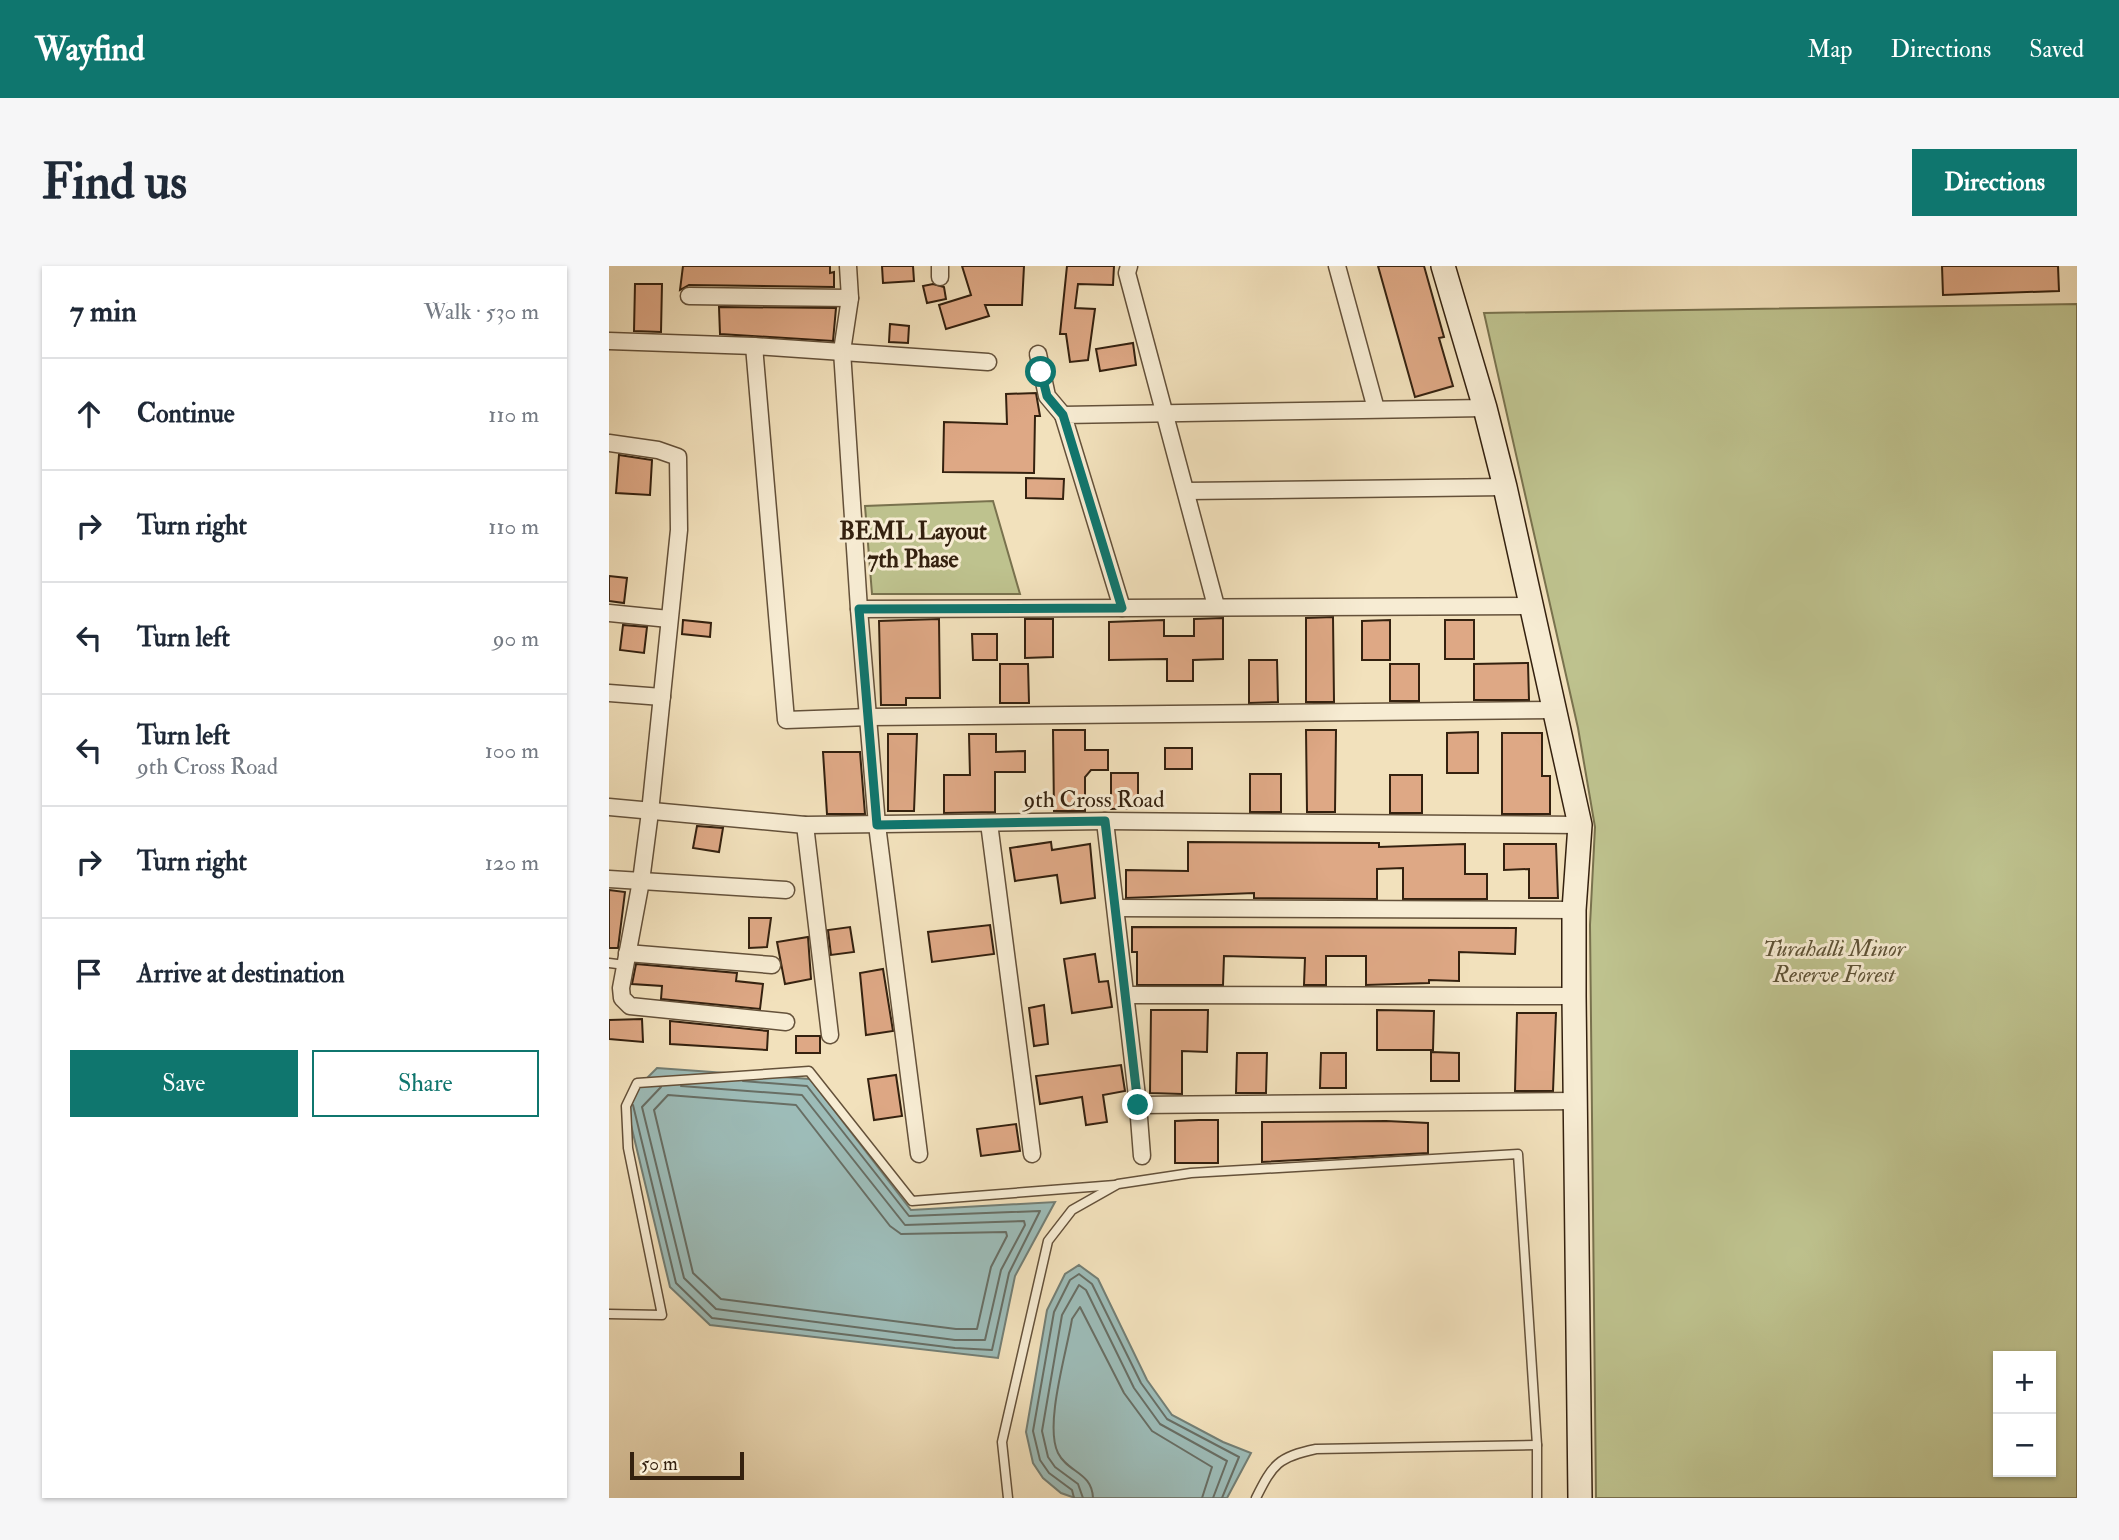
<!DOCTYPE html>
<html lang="en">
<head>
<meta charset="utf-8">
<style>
  body { margin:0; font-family:"IM FELL Double Pica",serif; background:#f6f6f7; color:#1f2937 }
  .controls { position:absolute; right:21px; bottom:21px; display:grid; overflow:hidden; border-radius:0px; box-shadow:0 2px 5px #0004 }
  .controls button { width:63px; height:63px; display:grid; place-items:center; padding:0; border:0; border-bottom:2px solid #e0e1e3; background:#fff; color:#1f2937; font:35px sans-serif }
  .scale { position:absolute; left:21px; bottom:18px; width:114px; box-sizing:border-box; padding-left:7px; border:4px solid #34210f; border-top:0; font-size:19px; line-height:24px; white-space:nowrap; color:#34210f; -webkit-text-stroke:5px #f7ecd3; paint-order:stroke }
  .stop { position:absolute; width:21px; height:21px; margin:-16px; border:5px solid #0f766e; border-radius:50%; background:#fff }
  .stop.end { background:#0f766e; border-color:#fff; box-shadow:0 2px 7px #0008 }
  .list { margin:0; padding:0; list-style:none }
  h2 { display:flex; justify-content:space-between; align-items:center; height:91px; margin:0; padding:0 28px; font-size:30px }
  h2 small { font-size:23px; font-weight:400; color:#747a83 }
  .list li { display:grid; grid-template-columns:46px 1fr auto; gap:21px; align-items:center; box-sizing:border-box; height:112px; padding:0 28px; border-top:2px solid #e0e1e3 }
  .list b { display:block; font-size:26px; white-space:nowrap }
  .list p { margin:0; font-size:23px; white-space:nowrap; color:#747a83 }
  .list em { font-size:23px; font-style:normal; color:#747a83 }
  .actions { display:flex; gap:14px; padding:21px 28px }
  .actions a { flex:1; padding:16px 0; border:2px solid #0f766e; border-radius:0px; text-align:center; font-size:24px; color:#0f766e }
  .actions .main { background:#0f766e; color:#fff }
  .icon { flex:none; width:38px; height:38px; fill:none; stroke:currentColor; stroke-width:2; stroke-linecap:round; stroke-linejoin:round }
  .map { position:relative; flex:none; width:1468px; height:1232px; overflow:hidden; border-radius:0px }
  header { display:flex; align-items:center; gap:42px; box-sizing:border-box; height:98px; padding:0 35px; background:#0f766e; color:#fff }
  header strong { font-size:33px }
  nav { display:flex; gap:38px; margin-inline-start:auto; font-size:24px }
  .intro { display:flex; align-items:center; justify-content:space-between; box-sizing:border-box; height:168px; padding:0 42px }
  h1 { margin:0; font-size:49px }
  .button { padding:18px 32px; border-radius:0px; background:#0f766e; color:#fff; font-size:24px; font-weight:700 }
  main { display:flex; gap:42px; padding:0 42px }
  aside { flex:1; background:#fff; border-radius:0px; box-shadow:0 2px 5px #0004 }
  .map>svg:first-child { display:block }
  .green { fill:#bec28e; stroke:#79724e; stroke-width:2; fill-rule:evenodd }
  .water { fill:#9dbcb8; stroke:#737e74; stroke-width:2 }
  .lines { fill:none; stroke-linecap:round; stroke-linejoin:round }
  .shore { stroke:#686e64; stroke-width:2 }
  .building { fill:#dea885; stroke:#34210f; stroke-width:2 }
  .lane-casing { stroke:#64513a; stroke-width:11 }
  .street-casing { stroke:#64513a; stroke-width:19 }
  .secondary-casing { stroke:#34210f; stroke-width:26 }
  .lane { stroke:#f7ecd3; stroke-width:8 }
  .street { stroke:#f7ecd3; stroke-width:16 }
  .secondary { stroke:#f7ecd3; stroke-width:23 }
  .route { stroke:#0f766e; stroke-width:9 }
  .labels { text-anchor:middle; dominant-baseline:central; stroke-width:6; stroke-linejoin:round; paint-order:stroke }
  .street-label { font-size:23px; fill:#34210f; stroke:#f7ecd3 }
  .park-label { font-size:23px; font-style:italic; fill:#5d5135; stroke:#f7ecd3 }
  .neighbourhood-label { font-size:24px; font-weight:bold; fill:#34210f; stroke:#f7ecd3 }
</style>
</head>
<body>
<header>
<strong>Wayfind</strong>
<nav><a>Map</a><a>Directions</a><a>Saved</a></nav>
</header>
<div class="intro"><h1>Find us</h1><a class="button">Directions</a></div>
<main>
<aside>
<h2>7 min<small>Walk · 530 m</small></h2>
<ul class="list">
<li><svg class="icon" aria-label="ahead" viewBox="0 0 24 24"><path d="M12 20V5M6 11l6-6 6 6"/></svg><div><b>Continue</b></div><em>110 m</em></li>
<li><svg class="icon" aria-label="right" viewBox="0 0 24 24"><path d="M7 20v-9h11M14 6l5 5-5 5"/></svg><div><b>Turn right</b></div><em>110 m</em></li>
<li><svg class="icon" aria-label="left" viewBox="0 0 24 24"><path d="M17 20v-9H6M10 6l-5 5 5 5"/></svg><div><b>Turn left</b></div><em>90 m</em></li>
<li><svg class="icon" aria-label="left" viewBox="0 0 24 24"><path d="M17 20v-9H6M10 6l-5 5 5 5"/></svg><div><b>Turn left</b><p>9th Cross Road</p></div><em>100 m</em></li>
<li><svg class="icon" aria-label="right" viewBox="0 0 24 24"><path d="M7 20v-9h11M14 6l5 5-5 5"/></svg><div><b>Turn right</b></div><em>120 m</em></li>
<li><svg class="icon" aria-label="arrive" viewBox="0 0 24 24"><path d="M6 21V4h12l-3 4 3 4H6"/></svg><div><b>Arrive at destination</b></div></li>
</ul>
<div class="actions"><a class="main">Save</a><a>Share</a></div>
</aside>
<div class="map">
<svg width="1468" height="1232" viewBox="0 0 1468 1232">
  <rect width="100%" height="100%" fill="#f2e1bc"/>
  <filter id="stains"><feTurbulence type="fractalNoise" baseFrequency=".00286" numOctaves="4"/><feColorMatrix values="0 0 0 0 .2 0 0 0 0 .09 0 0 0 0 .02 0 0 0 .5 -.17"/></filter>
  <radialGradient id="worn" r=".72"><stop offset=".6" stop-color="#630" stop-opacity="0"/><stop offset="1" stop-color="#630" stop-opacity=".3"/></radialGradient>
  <g class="green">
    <path d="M1468 38V1232H987L981 659 986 561 969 462 875 47ZM1389 1090H1442V1206H1389Z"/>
    <polygon points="384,235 411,328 263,328 256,240"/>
  </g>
  <g class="water">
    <polygon points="48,802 201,813 302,944 446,936 406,1010 389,1092 101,1059 61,1021 16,834"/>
    <polygon points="470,999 489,1013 538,1114 563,1149 614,1176 642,1187 618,1232 466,1232 452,1227 434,1212 424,1197 417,1166 438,1044 456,1008"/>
  </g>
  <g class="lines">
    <g class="shore">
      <polyline points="52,821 33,841 75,1012 107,1043 346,1074 376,1074 392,1004 416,959 415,955 296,959 193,829 72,820"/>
      <polygon points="59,829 187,839 281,960 292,968 397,966 398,970 382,1001 368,1063 347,1063 112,1033 84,1007 45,844"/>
      <polyline points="24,839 67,1017 103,1052 346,1082 383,1084 400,1007 431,945 300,950 198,820 134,815"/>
      <polyline points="465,1232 463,1224 440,1207 431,1194 424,1165 445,1046 461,1014 470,1008 483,1018 532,1117 558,1153 630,1191 613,1232"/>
      <polyline points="474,1232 469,1218 446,1201 439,1191 433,1165 453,1049 470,1019 477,1024 525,1122 551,1158 618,1195 604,1232"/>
      <path d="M484 1232C483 1206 459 1207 449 1187 435 1159 458 1085 463 1053L471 1041 515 1127 543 1165 603 1201 593 1232"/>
    </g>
  </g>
  <g class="building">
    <polygon points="74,0 221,0 221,7 225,6 225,21 80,19 71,24"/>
    <polygon points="273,0 304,0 305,15 274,17"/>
    <polygon points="353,0 415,0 413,39 376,39 380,50 337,63 330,39 362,29"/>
    <polygon points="458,0 505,0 504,19 469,18 466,42 486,43 479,94 461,96 457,68 451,68"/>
    <polygon points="769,0 815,0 835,71 830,72 844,120 806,131"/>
    <polygon points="1333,0 1449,0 1450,25 1334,29"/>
    <polygon points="26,18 53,18 52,66 25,65"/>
    <polygon points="324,18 335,21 337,33 318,37 314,20"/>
    <polygon points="110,41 227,42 224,75 111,68"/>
    <polygon points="281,58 300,60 299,77 280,76"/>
    <polygon points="524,77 527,99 491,105 487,83"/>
    <polygon points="427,127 431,150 426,150 425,207 334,206 335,156 398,158 397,128"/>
    <polygon points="10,189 43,194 41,229 7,227"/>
    <polygon points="417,212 455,213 454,233 417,232"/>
    <polygon points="0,310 18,312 15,337 0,335"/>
    <polygon points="724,351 725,436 697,436 697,352"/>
    <polygon points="614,352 614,393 584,394 584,415 558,415 558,393 500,394 500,356 555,354 555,370 585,370 585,353"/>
    <polygon points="330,353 331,432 297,432 297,439 272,439 270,355"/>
    <polygon points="416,353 444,353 444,391 416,392"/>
    <polygon points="74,354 102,357 101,371 73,368"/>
    <polygon points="781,354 781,394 753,394 753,355"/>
    <rect x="836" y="354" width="29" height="39"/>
    <polygon points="14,359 38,361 35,387 11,384"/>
    <polygon points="363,368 388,368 388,394 364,394"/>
    <polygon points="640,394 668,394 669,436 640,437"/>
    <polygon points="919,397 920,434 865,434 865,398"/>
    <polygon points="391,398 419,398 420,437 391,437"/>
    <rect x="781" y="398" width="29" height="37"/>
    <polygon points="444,464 476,464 476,484 499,484 499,504 482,504 476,511 476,545 445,545"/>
    <polygon points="697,464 727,464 726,546 698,546"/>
    <polygon points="869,466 869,507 838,507 838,467"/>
    <polygon points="893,467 933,467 933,510 941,510 941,548 893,548"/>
    <polygon points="279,468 308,468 305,545 279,545"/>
    <polygon points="360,468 387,468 387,486 416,485 416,506 386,506 386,546 335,547 335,509 361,509"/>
    <rect x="556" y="482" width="27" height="21"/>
    <polygon points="214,486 251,486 256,548 218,548"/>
    <polygon points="502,507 529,507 529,542 502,543"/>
    <rect x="641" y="508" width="31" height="38"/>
    <rect x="781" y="509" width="32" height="38"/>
    <polygon points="88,560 114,562 110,586 84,582"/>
    <polygon points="442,576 443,584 481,578 486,632 452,637 448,609 406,615 401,582"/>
    <polygon points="579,576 770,577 770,581 856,578 856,608 878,608 878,633 794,633 794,602 768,603 768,633 645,632 645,627 517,632 517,604 579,605"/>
    <polygon points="895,578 947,578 949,632 920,632 920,603 895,604"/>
    <polygon points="0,624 16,626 9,682 0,682"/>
    <polygon points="140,652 162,652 158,681 140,682"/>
    <polygon points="381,659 385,688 323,696 319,666"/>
    <polygon points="241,661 245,686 222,689 219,664"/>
    <polygon points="523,661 907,662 906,688 850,686 850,715 820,714 820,717 757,719 757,690 717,690 717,719 695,719 696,692 615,690 614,719 528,719 528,686 523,686"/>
    <polygon points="199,671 202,713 176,718 168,676"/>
    <polygon points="486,688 490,716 499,715 503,741 463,747 455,693"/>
    <polygon points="27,698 128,707 127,715 154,718 151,743 52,733 53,720 23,718"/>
    <polygon points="274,703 284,765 257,769 251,707"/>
    <polygon points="435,739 439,778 425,780 420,742"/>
    <polygon points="542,744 599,744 598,786 573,785 573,828 541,827"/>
    <polygon points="768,744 825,745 824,784 768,784"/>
    <polygon points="908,747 947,747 944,825 906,825"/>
    <polygon points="33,753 34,776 0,773 0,754"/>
    <polygon points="61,755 159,765 158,784 61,778"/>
    <rect x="187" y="770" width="24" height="17"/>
    <polygon points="822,786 850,787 850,815 822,815"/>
    <polygon points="628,787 658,787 657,827 627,827"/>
    <polygon points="712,787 737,787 737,822 711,822"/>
    <polygon points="512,799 516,825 494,829 498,856 477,859 473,831 431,838 427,810"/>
    <polygon points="287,809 293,850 265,854 259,813"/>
    <polygon points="590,854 609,854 609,897 566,897 566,855"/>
    <polygon points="777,855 819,857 819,887 653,896 653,856"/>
    <polygon points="407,858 411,885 372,890 368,863"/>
  </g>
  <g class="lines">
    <g class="lane-casing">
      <g id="lane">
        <polyline points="0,697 16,699"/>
        <polyline points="0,1048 53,1049 19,882 17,840 28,817 200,805 303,935 506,919"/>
        <polyline points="399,1232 393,1176 439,975 463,944 509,918 582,907 909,888 928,1179 928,1232"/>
        <path d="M647 1232C664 1198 669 1191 707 1183L928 1179"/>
      </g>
    </g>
    <g class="street-casing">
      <g id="street">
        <polyline points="239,0 241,32 233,85 250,343 268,559 310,888"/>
        <polyline points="331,0 331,11"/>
        <polyline points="520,0 518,7 607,340"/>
        <polyline points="728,0 767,143"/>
        <polyline points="80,30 241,32"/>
        <polyline points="0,75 145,80 379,96"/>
        <polyline points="145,80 177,454 261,451 948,444"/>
        <polyline points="429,88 438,130 454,149"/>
        <polyline points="876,142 454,149 513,342 924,340"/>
        <polyline points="0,177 49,184 69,191 70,264 41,546 32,615 12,722 13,732 21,740 177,756"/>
        <polyline points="577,225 896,221"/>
        <polyline points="250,343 513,342"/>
        <polyline points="0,347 60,353"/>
        <polyline points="0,427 53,431"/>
        <polyline points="0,541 196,559 496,555 971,559"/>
        <polyline points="496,555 529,839 965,835"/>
        <polyline points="380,557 423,888"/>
        <polyline points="196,559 221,769"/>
        <polyline points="0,613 177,624"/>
        <polyline points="507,642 965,644"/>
        <polyline points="18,687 163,699"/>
        <polyline points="517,729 965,730"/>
        <polyline points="529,839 533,890"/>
      </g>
    </g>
    <g class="secondary-casing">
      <polyline id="secondary" points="834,0 876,142 896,221 971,559 965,644 965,730 971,1232"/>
    </g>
    <use href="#lane" class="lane"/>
    <use href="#street" class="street"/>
    <use href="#secondary" class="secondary"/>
  </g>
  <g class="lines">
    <polyline class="route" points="432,106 438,130 454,149 513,342 250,343 268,559 496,555 529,839"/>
  </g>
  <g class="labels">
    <g class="street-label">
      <text x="485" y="533">9th Cross Road</text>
    </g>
    <g class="park-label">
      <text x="1225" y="682">Turahalli Minor<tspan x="1225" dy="26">Reserve Forest</tspan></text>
    </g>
    <g class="neighbourhood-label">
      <text x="304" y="265">BEML Layout<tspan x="304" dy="28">7th Phase</tspan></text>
    </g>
  </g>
  <rect width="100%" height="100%" filter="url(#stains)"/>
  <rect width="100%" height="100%" fill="url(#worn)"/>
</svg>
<div class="controls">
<button>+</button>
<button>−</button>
</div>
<div class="scale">50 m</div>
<div class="stop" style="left:432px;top:106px"></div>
<div class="stop end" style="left:529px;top:839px"></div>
</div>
</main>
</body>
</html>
